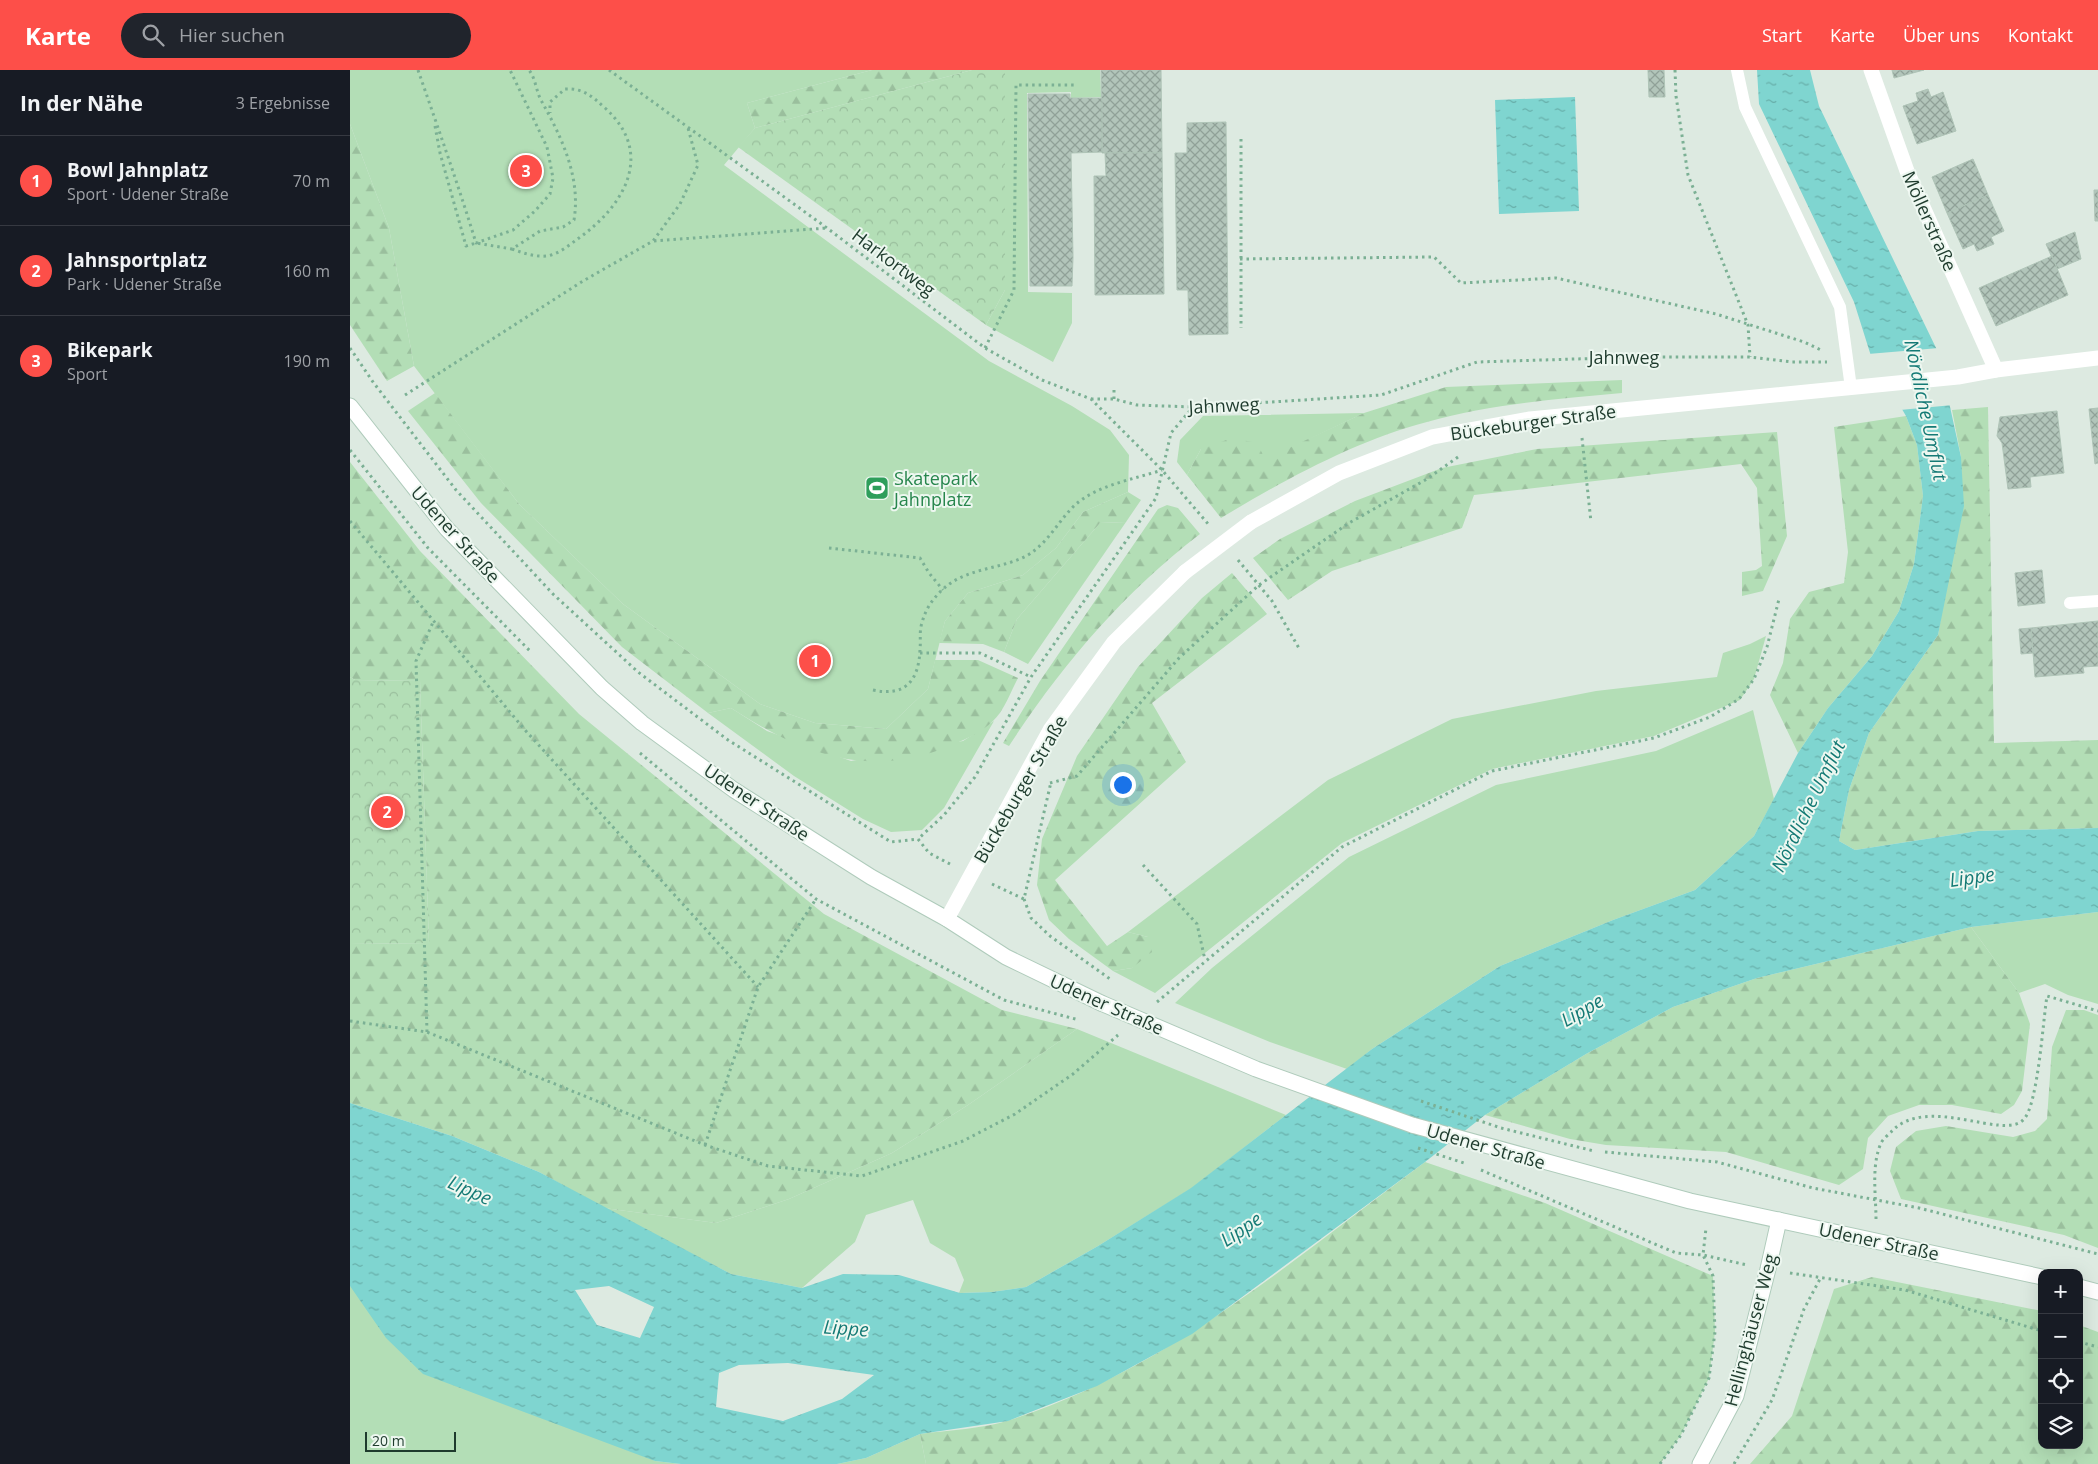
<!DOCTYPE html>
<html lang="de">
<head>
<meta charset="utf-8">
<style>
  body { margin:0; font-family:"Open Sans",sans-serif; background:#20242c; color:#f1f3f6 }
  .controls { position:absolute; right:15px; bottom:15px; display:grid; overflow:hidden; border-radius:10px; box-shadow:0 5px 20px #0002 }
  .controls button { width:45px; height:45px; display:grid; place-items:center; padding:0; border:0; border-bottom:1px solid #363941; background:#171b24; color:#f1f3f6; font:25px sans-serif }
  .scale { position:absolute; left:15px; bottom:12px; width:91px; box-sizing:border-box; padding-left:5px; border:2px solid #1e3b2d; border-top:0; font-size:14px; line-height:18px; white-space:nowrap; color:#1e3b2d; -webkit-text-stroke:4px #edf7f0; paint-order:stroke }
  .you { position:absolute; left:772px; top:714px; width:18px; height:18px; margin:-12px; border:4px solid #fff; border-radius:50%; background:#1a73e8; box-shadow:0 0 0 8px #1a73e833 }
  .badge { display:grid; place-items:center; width:32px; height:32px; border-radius:50%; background:#fd4f49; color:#fff; font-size:16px; font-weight:700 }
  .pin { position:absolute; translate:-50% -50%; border:2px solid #fff; box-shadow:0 1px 5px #0006 }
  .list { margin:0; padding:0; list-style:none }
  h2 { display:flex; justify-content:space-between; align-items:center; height:65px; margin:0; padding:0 20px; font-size:21px }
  h2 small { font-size:16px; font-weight:400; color:#9ea1a6 }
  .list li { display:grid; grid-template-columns:32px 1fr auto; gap:15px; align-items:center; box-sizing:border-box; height:90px; padding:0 20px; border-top:1px solid #363941 }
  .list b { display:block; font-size:19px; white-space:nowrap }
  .list p { margin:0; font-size:16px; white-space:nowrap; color:#9ea1a6 }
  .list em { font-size:16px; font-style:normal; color:#9ea1a6 }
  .icon { flex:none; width:28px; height:28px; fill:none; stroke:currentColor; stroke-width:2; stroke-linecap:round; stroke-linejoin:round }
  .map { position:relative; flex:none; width:1748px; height:1394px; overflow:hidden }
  header { display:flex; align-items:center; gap:30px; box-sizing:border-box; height:70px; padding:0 25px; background:#fd4f49; color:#fff }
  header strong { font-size:24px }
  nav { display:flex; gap:28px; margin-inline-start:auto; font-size:18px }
  .search { width:350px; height:45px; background:#20242c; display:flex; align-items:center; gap:12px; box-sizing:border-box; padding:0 18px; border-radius:28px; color:#9ea1a6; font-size:19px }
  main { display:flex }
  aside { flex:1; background:#171b24 }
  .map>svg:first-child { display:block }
  .grass { fill:#b3deb6 }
  .forest { fill:url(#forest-firs) }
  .park { fill:url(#park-crowns) }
  .water { fill:url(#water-ripples); fill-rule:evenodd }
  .pier { fill:#ddeae1 }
  .building { fill:url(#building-cross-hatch); stroke:#afc4b7 }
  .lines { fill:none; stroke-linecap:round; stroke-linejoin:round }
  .secondary-casing { stroke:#afcbbb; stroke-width:17 }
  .path { stroke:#7bb094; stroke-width:3; stroke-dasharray:2.5 4; stroke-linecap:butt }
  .lane { stroke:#fff; stroke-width:12 }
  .street { stroke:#fff; stroke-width:15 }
  .secondary { stroke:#fff; stroke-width:15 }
  .secondary-bridge-casing { stroke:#afcbbb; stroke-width:17; stroke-linecap:butt }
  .path-bridge { stroke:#7bb094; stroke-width:3; stroke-dasharray:2.5 4; stroke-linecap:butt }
  .street-bridge { stroke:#fff; stroke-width:15 }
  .secondary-bridge { stroke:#fff; stroke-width:15 }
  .labels { text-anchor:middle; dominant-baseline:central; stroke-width:4; stroke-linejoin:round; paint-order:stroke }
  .street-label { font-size:18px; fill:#1e3b2d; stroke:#edf7f0 }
  .leisure-label { font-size:18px; fill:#27864d; stroke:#edf7f0; text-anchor:start }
  .water-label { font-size:19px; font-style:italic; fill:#147a75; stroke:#edf7f0 }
</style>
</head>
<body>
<header>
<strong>Karte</strong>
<div class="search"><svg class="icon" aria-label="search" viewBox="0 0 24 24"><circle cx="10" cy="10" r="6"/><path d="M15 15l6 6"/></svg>Hier suchen</div>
<nav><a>Start</a><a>Karte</a><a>Über uns</a><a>Kontakt</a></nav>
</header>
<main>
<aside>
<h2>In der Nähe<small>3 Ergebnisse</small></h2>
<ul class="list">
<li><span class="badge">1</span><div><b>Bowl Jahnplatz</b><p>Sport · Udener Straße</p></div><em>70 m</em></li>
<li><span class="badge">2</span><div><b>Jahnsportplatz</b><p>Park · Udener Straße</p></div><em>160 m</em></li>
<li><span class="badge">3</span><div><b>Bikepark</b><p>Sport</p></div><em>190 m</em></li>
</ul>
</aside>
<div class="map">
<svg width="1748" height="1394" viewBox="0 0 1748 1394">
  <defs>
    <pattern id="forest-firs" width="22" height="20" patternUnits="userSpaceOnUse" patternTransform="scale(1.25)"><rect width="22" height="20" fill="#b3deb6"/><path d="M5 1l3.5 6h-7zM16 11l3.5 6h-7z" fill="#9abf9d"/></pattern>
    <pattern id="park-crowns" width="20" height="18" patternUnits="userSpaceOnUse" patternTransform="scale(1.25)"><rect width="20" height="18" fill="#b3deb6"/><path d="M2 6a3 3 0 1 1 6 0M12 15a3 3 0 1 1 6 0" fill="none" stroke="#9abf9d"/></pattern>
    <pattern id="water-ripples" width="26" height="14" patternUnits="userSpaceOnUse" patternTransform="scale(1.25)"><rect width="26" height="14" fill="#7fd5d0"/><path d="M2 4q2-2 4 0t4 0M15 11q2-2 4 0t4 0" fill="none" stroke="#67aea9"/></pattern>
    <pattern id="building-cross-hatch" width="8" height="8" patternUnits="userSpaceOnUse" patternTransform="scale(1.25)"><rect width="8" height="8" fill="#b2c5ba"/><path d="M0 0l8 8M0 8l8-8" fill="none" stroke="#90a198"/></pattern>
  </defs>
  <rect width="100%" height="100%" fill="#ddeae1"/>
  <g class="grass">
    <polygon points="0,0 522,0 397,33 405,58 374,95 639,291 722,336 760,360 779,385 778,422 733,442 706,478 673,505 618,523 595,551 578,619 536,659 465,653 410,634 273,534 169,434 64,296 39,158 0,54"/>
    <polygon points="655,0 750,0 751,27 721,28 721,22 677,23 678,222 722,223 722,253 703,292 636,255 655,220"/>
    <polygon points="1014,343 915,390 851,379 837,405 827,392 830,370 853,346"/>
    <polygon points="776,452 678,594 654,582 667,549 750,453"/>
    <polygon points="1416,566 1404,609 1390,630 1304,666 1142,699 992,773 805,923 763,901 782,898 798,867 778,862 978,710 1102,649 1246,621 1367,607 1373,583 1400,574"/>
    <polygon points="381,638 417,661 501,691 613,671 644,651 594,738 572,760 541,762 513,749 444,706 358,643"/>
    <polygon points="1403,640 1424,729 1404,766 1345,820 1263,850 1150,896 1022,979 997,999 920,972 825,933 862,898 999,787 1146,715 1306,681"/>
    <polygon points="1748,842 1748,934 1718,925 1695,914 1669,923 1621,857"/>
    <polygon points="727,959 936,1045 842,1118 748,1176 676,1217 642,1222 609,1223 614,1210 605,1188 580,1173 563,1130 516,1145 505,1172 452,1218 381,1204 254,1138 366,1153 439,1129 542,1083 618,1035"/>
    <polygon points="0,1216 305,1391 331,1394 0,1394"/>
    <polygon points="570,1364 576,1394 487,1394 516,1388"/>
  </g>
  <g class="forest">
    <polygon points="522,0 622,0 405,58 397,33"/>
    <polygon points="0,54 39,158 64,296 37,311 0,255"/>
    <path d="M1272 310V323C1207 329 1140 334 1077 352 1005 371 934 410 871 448L837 405 851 379 882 368 907 373 915 389 1014 343 1096 317Z"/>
    <path d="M85 323 169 434 273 534 410 634 465 653 536 659 578 619 585 590H628L668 608C661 621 654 641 643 651 631 663 612 671 597 677 516 710 449 682 381 638L358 643 272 577 131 433 58 341Z"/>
    <polygon points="1638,337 1644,673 1748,670 1748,758 1628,761 1505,780 1489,771 1499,720 1519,663 1588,565 1598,507 1611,387 1602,340"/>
    <polygon points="1556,346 1567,375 1573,426 1564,494 1549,541 1522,586 1478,638 1448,683 1420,625 1433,593 1440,549 1459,522 1494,513 1498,482 1484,357"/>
    <polygon points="1427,362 1437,466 1413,521 1392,526 1392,502 1406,500 1412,496 1407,418 1391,394 1124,425 1112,458 982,501 938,530 903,488 930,469 1005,431 1092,398 1187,379"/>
    <polygon points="0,392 70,481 229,644 474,844 652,940 727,959 618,1035 542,1083 439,1129 366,1153 254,1138 189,1102 102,1066 0,1033 0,874 79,873 70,611 5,610 0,607"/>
    <polygon points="778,422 791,430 776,452 750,453 667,549 654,582 633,574 589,573 595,551 618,523 673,505 706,478 733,442"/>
    <path d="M817 435 828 438 850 464C774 522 711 596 659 676L653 673 690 611 808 439Z"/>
    <polygon points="882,503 917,544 802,633 836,692 705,810 757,876 778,862 798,867 802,882 782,898 763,901 719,869 699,850 687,815 692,769 727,686 788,597 852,528"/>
    <polygon points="1621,857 1669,923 1680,954 1672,1021 1664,1035 1651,1044 1602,1035 1569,1035 1538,1046 1518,1068 1513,1099 1489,1115 1376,1082 1256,1075 1220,1069 1135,1045 1236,984 1323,937 1407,908"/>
    <polygon points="1716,940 1734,940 1748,945 1748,1178 1714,1165 1551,1129 1540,1101 1546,1077 1566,1061 1596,1056 1663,1067 1685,1061 1697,1049 1702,977"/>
    <path d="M1075 1092 1195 1133 1363 1206 1365 1262 1359 1308 1331 1365 1310 1394H576L570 1364C598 1360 633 1359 660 1350 817 1300 945 1188 1075 1092Z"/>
    <polygon points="1522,1207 1692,1241 1692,1375 1729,1375 1729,1255 1748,1262 1748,1394 1400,1394 1442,1346 1484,1219"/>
  </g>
  <g class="park">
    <polygon points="622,0 655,0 655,220 636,255 388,77 405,58"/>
    <polygon points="0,607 5,610 70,611 79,873 0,874"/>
  </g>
  <g class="water">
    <path d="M1407 0H1460L1469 36 1588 282 1611 387 1614 436 1588 565 1519 663 1499 720 1489 771 1505 780 1628 761 1748 758V842L1621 857 1407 908 1323 937 1236 984 1135 1045 1075 1092 842 1264 747 1316 658 1351 570 1364 516 1388 487 1394H331L305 1391 73 1304 36 1268 0 1216V1033L102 1066 189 1102 381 1204 452 1218 493 1204 549 1205 610 1223 642 1222 676 1217 748 1176 841 1118 1022 979 1150 896 1263 850 1345 820 1404 766 1448 683 1478 638 1522 586 1549 541 1564 494 1573 426 1567 375 1556 346 1521 286 1504 232 1409 34ZM259 1216 304 1237 290 1268 247 1255 225 1220ZM438 1293 524 1305 492 1329 433 1351 366 1337 369 1303 389 1295Z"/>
    <polygon points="1225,27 1229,141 1149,144 1145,30"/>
  </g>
  <polygon class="pier" points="1589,278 1603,335 1550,340 1518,284"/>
  <g class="building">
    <polygon points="751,0 811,0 812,83 752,83"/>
    <polygon points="1298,0 1314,0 1315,27 1299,27"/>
    <polygon points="1542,0 1574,0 1544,8"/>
    <polygon points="1578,19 1581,27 1593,22 1606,61 1567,74 1553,36 1568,31 1566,23"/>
    <polygon points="678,24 720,24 720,28 752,28 752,82 721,83 723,187 722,216 680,216"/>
    <polygon points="876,52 878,264 839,265 838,220 827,220 825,83 837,83 837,53"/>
    <polygon points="755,83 812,83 814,224 745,225 744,106 756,106"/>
    <polygon points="1623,89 1638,125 1597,143 1582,107"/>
    <polygon points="1744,120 1748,120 1748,151 1745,151"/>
    <polygon points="1638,125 1654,161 1641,167 1644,174 1627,181 1624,174 1613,179 1597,143"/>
    <polygon points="1725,162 1731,189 1707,199 1696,174"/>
    <polygon points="1702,186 1718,225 1646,256 1629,218"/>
    <polygon points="1748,338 1748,393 1745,394 1739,339"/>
    <polygon points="1707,341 1714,403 1680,407 1681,417 1658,419 1652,373 1647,366 1650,347"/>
    <polygon points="1692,500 1695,533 1668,536 1665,503"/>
    <polygon points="1748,551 1748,596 1733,597 1734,603 1685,607 1681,558"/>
    <polygon points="1681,558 1683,583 1671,584 1669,559"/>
  </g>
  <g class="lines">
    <g class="secondary-casing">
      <g id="secondary">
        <polyline points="0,336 97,459 252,618 292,653 384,720 521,807 597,849 656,887 751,933"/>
        <polyline points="1062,1055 1340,1131 1692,1207"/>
        <polyline points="1729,1217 1748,1222"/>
        <polyline points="1350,1394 1386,1326 1418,1199 1429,1150"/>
      </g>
    </g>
    <g class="path">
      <path d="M68 0C88 58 108 114 126 173L163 160 185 141 200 124 203 108 197 77 160 0"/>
      <polyline points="259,0 477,158 635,278 692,310 741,329 812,400 859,455"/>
      <polyline points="1325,0 1326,26 1338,105 1398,255 1400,287"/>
      <path d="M85 56 90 83 116 176 126 173 162 179 190 161 213 157 224 150C231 108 212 68 192 32 186 22 186 9 179 0"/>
      <polyline points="891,69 891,258"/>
      <polyline points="304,171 477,158"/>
      <path d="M162 179C173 183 184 187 196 186 208 185 219 175 229 168 275 135 305 83 255 38 242 26 233 18 215 19L200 32V43"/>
      <polyline points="890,189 1084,187 1111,213 1206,208 1366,244 1454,272 1473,281"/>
      <polyline points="0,278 23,312 106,420 203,524 288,602 378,670 541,772 568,769"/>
      <polyline points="635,278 664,220 666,15 727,15"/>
      <polyline points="55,325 233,211 303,171 330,134 348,95 338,58"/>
      <polyline points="741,329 764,329 787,335 843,337 1031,325 1127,292 1291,287 1400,287 1442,292 1477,292"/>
      <polyline points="764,329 764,319"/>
      <polyline points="1232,368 1241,452"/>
      <polyline points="0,380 78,478 181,582"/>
      <polyline points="0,451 175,660 408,917"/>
      <polyline points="479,478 570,488 579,503 593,520"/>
      <polyline points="888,490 922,531 950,580"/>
      <polyline points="570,583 630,583 681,607"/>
      <path d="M523 620C555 627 569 611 570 579 571 571 569 561 572 553 575 540 582 530 591 521 615 497 651 500 678 485 699 472 708 451 725 435 747 415 785 409 812 400"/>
      <polyline points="290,683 466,829 654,930 729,950"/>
      <polyline points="700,713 727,706 829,588 909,515 999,453 1077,409 1108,387"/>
      <polyline points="600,794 579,783 568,769 594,745 625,707 681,607 806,428 821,363 843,337"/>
      <polyline points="793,795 847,854 855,890"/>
      <polyline points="642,814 674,829 701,712"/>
      <polyline points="674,829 681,848 700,866 760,909"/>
      <polyline points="807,932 992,777 1142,701 1304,668 1360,647 1389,629 1404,609 1417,577 1429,529"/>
      <polyline points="0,951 77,962 355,1075 418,1096 512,1106 613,1071 665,1044 723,1004 768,965"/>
      <polyline points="77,962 66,591 84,550"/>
      <polyline points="355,1075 408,917 466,829"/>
      <polyline points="1255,1082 1367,1092 1463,1118 1569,1138 1748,1184"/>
      <polyline points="1131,1100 1326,1183 1353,1185 1397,1195"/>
      <path d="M1526 1149C1526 1125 1521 1096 1531 1073 1533 1069 1538 1065 1541 1062 1577 1023 1655 1072 1674 1049 1688 1034 1693 950 1697 926L1748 941"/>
      <polyline points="1440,1203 1555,1220 1692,1261"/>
      <polyline points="1729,1272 1748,1277"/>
      <polyline points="1310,1394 1331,1365 1359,1308 1365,1262 1363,1206 1353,1185 1356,1158"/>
      <polyline points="1384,1394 1422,1330 1454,1239 1470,1209"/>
    </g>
    <g class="lane">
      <polyline points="1387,0 1395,37 1490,237 1501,318"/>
      <polyline points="1720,533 1748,531"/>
    </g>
    <g class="street">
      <polyline points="1521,0 1557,101 1646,300"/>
      <polyline points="901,452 989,403 1082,367 1180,349 1608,307 1646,300 1748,288"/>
      <polyline points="597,849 700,660 764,572 835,502"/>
    </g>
    <use href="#secondary" class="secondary"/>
    <g class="secondary-bridge-casing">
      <polyline id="secondary-bridge" points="751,933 906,999 1062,1055"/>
    </g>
    <g class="path-bridge">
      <polyline points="1071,1031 1151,1058 1244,1081"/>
      <polyline points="1068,1078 1117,1094"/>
    </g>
    <polyline class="street-bridge" points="835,502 901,452"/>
    <use href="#secondary-bridge" class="secondary-bridge"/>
  </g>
  <defs>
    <g id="stadium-square" transform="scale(1.25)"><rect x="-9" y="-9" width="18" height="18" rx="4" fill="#2e9e5b" stroke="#edf7f0"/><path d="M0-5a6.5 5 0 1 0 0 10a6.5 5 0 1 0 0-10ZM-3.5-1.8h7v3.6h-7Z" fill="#fff"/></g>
  </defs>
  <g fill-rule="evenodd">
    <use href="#stadium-square" x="527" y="418"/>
  </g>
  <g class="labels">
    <g class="street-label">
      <text transform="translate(1580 151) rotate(66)">Möllerstraße</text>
      <text transform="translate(544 192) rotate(37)">Harkortweg</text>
      <text x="1274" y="287">Jahnweg</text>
      <text transform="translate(874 335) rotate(-3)">Jahnweg</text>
      <text transform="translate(1183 352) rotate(-8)">Bückeburger Straße</text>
      <text transform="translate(106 464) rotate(48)">Udener Straße</text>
      <text transform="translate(670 719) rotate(-60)">Bückeburger Straße</text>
      <text transform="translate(407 732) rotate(34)">Udener Straße</text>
      <text transform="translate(757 934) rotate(24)">Udener Straße</text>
      <text transform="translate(1136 1076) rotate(16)">Udener Straße</text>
      <text transform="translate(1529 1171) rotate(12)">Udener Straße</text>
      <text transform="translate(1400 1260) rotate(-75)">Hellinghäuser Weg</text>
    </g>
    <g class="leisure-label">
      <text x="544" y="408">Skatepark<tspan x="544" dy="21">Jahnplatz</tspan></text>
    </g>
    <g class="water-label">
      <text transform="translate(1576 340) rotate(78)">Nördliche Umflut</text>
      <text transform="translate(1458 736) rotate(-64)">Nördliche Umflut</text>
      <text transform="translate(1622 807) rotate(-8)">Lippe</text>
      <text transform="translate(1232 940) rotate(-30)">Lippe</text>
      <text transform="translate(120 1120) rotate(24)">Lippe</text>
      <text transform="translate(891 1159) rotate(-34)">Lippe</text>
      <text transform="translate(496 1258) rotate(4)">Lippe</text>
    </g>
  </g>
</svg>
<div class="controls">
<button>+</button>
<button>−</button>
<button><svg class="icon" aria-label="locate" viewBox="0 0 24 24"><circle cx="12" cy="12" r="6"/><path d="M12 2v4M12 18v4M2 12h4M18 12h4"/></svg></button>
<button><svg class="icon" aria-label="layers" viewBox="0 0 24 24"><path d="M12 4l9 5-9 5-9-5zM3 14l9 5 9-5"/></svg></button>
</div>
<div class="scale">20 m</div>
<div class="you"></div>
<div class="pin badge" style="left:465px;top:591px">1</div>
<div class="pin badge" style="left:37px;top:742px">2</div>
<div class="pin badge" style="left:176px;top:101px">3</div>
</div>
</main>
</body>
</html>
